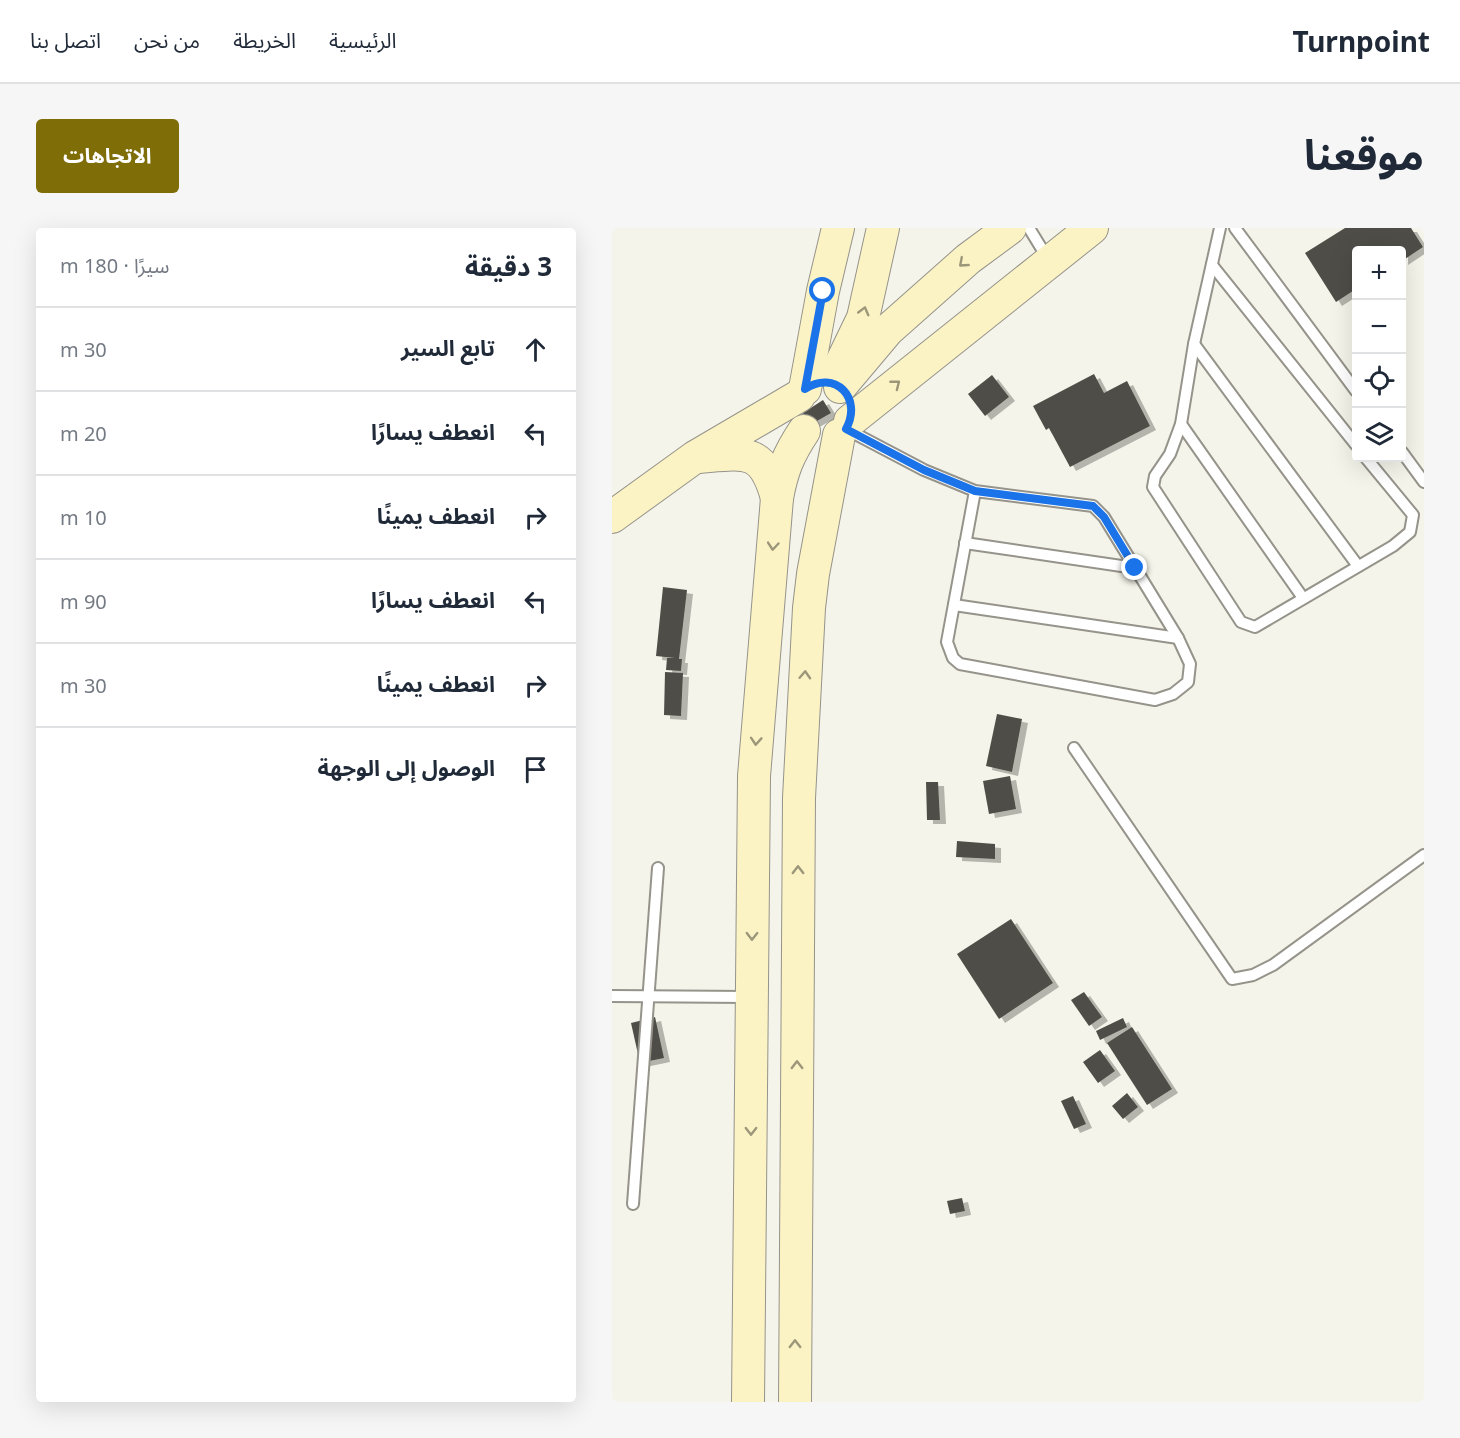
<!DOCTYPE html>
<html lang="ar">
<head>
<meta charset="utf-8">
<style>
  body { margin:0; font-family:"Noto Sans","Noto Sans Arabic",sans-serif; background:#f6f6f7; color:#1f2937; direction:rtl }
  .controls { position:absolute; right:18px; top:18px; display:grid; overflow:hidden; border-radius:6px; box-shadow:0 6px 24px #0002 }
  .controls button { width:54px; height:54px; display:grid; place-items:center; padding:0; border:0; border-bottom:2px solid #e0e1e3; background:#fff; color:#1f2937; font:30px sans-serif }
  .stop { position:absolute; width:18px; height:18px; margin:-14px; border:4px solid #1a73e8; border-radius:50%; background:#fff }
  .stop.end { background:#1a73e8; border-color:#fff; box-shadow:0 2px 6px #0008 }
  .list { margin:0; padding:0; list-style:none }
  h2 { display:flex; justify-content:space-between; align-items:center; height:78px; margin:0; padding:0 24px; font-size:26px }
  h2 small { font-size:20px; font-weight:400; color:#747a83 }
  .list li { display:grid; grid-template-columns:39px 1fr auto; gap:18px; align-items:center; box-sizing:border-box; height:84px; padding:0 24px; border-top:2px solid #e0e1e3 }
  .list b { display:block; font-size:22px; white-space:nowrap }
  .list em { font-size:20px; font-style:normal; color:#747a83 }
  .icon { flex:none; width:33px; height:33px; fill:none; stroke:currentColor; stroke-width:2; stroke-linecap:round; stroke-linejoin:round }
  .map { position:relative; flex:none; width:812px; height:1174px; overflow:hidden; direction:ltr; border-radius:6px }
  header { display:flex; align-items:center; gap:36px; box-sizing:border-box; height:84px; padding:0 30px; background:#fff; border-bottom:2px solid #e0e1e3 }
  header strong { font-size:28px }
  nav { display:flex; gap:33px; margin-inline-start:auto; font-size:21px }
  .intro { display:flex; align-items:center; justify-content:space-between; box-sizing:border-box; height:144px; padding:0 36px }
  h1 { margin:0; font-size:42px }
  .button { padding:15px 27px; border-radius:6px; background:#7f6d08; color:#fff; font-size:21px; font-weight:700 }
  main { display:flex; gap:36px; padding:0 36px }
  aside { flex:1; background:#fff; border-radius:6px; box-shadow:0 6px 24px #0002 }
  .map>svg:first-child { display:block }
  .building { fill:#504e46; filter:url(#shadow) }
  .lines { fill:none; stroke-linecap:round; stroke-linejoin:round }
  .lane-casing { stroke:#95938a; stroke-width:14 }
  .secondary-casing { stroke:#95938a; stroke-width:34 }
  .lane { stroke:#fff; stroke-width:10 }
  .secondary { stroke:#fcf3c5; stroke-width:32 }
  .oneway { stroke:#9d977a }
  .route { stroke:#1a73e8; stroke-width:8 }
</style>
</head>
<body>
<header>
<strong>Turnpoint</strong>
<nav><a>الرئيسية</a><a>الخريطة</a><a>من نحن</a><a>اتصل بنا</a></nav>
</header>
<div class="intro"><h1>موقعنا</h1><a class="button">الاتجاهات</a></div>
<main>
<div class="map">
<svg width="812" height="1174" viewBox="0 0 812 1174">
  <defs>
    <filter id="shadow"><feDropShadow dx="6" dy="4" stdDeviation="0" flood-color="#0004"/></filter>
  </defs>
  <rect width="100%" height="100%" fill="#f5f4ea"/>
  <g class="building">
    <polygon points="733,0 799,0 811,19 790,33 790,22 744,22 744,61 724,74 693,25"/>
    <polygon points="482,146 492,165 515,153 538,198 458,239 437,200 434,202 421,178"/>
    <polygon points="380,147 397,169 373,188 356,166"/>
    <polygon points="211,172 219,185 198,197 191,185"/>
    <polygon points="51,359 75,362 67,431 70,431 69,443 54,442 55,430 63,430 44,428"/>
    <polygon points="53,444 71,445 69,488 52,487"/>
    <polygon points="385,486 410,491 400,544 374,538"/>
    <polygon points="398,548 404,581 377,586 371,553"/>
    <polygon points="314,554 326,554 328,592 315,592"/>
    <polygon points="345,613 383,616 383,631 344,629"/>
    <polygon points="399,691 441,755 387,791 345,726"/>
    <polygon points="472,764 490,789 477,798 459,772"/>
    <polygon points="43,789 52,830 28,835 19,795"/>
    <polygon points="511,790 515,799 488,812 484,803"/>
    <polygon points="520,799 560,861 535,877 495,815"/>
    <polygon points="488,822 503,843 486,855 471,834"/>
    <polygon points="515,865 526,879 511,891 500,878"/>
    <polygon points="461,868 474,896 462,901 449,873"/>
    <polygon points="350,970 353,983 338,986 335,973"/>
  </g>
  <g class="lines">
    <g class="lane-casing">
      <g id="lane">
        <polyline points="417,0 436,31"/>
        <polyline points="608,0 582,116 569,196 558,226 543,248 541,259 629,394 643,399 781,318 798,304 801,287 754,230"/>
        <polyline points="623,0 744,163"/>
        <polyline points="600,37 744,217"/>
        <polyline points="582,116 746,338"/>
        <polyline points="569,196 691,370"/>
        <polyline points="234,201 312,242 363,263 481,278 492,289 566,410 578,436 576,454 561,466 543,472 348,436 341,430 335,414 363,263"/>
        <polyline points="790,224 812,254"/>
        <polyline points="353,315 523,340"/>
        <polyline points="342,377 566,410"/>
        <polyline points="462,520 620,751 641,747 661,737 812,627"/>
        <polyline points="0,768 136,769"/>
        <polyline points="21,976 46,640"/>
      </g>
    </g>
    <g class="secondary-casing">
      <g id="secondary">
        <polyline points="224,146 251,90 271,0"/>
        <polyline points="228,159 276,102 356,31 398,0"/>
        <polyline points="193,161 211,63 226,0"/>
        <polyline points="238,193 480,0"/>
        <path d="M87 229C133 225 151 219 165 270"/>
        <polyline points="0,289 83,229 187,168"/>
        <path d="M136 1174 142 548 165 270C170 243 176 227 192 203"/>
        <polyline points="183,1174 187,570 197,380 201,346 227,207"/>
      </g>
    </g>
    <use href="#lane" class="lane"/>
    <use href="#secondary" class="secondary"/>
  </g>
  <defs><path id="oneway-chevron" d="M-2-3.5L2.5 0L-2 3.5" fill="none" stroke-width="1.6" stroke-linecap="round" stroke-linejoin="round" transform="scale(1.5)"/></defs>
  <g class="oneway">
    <use href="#oneway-chevron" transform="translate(351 35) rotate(139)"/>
    <use href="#oneway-chevron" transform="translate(252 83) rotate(-75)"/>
    <use href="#oneway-chevron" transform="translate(284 156) rotate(-38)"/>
    <use href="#oneway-chevron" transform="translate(161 318) rotate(95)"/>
    <use href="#oneway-chevron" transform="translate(193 447) rotate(-87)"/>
    <use href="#oneway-chevron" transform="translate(144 513) rotate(94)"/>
    <use href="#oneway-chevron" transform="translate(186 642) rotate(-90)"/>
    <use href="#oneway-chevron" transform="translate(140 708) rotate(91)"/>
    <use href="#oneway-chevron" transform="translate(185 837) rotate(-90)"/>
    <use href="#oneway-chevron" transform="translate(139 903) rotate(90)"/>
    <use href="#oneway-chevron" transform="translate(183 1116) rotate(-90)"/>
  </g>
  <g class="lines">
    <path class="route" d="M211 63 193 161C223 141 251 170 234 201L312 242 363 263 481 278 492 289 523 340"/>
  </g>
</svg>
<div class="controls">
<button>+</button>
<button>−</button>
<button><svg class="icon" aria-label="locate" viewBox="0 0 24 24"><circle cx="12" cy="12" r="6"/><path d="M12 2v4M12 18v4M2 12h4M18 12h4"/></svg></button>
<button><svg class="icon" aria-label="layers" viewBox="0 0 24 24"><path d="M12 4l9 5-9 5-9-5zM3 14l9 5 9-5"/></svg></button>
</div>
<div class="stop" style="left:211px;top:63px"></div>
<div class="stop end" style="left:523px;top:340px"></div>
</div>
<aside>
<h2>3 دقيقة<small>سيرًا · 180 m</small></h2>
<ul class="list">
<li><svg class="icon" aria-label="ahead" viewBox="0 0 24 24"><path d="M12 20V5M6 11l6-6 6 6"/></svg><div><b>تابع السير</b></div><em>30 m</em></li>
<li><svg class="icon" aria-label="left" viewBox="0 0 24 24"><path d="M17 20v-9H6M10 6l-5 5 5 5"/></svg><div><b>انعطف يسارًا</b></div><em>20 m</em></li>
<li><svg class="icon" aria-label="right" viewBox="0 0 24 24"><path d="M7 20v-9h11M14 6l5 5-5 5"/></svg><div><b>انعطف يمينًا</b></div><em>10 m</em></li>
<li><svg class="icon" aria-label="left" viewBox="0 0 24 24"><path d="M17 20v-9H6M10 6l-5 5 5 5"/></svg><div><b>انعطف يسارًا</b></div><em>90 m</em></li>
<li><svg class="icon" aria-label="right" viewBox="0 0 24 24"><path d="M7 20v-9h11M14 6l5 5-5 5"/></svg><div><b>انعطف يمينًا</b></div><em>30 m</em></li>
<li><svg class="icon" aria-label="arrive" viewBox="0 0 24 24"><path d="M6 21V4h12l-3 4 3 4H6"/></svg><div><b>الوصول إلى الوجهة</b></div></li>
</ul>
</aside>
</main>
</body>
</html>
